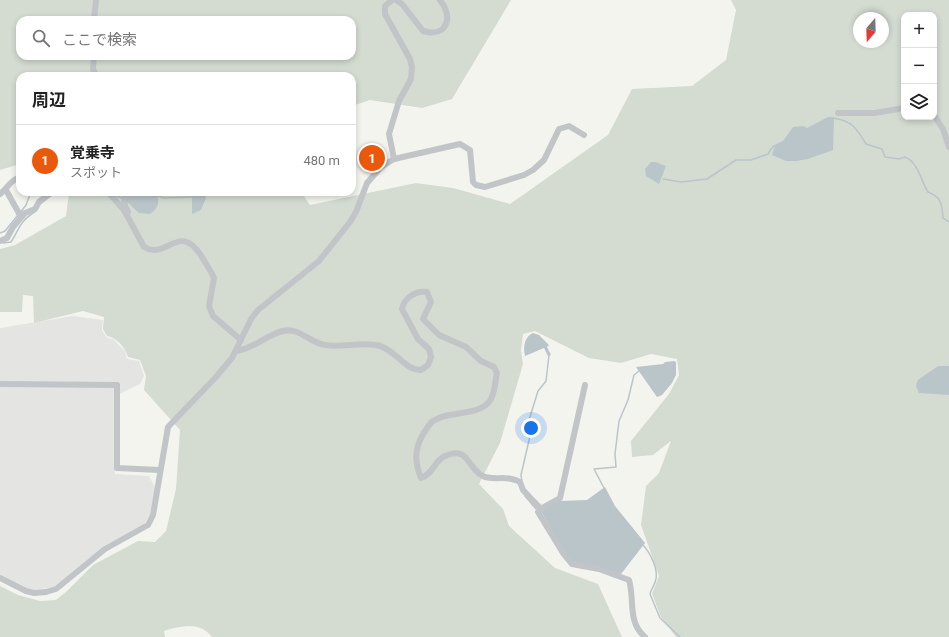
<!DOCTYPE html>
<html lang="ja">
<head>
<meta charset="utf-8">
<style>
  body { margin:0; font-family:Roboto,"Noto Sans JP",sans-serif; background:#f2f2f2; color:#222 }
  .controls { position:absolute; right:12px; top:12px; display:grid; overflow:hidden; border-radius:8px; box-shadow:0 2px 6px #0003 }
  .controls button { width:36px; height:36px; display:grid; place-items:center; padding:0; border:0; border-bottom:1px solid #e0e0e0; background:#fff; color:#222; font:20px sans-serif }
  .compass { position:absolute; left:853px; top:12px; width:36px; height:36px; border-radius:50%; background:#fff; box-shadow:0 2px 6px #0003; rotate:199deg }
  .you { position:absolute; left:531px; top:428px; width:14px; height:14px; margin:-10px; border:3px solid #fff; border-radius:50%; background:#1a73e8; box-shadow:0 0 0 6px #1a73e833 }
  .badge { display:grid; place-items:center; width:26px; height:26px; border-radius:50%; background:#ea580c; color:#fff; font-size:13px; font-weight:700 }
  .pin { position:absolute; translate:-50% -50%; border:2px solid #fff; box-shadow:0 1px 4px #0006 }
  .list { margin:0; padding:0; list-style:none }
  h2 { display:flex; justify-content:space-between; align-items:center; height:52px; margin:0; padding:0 16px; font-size:17px }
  h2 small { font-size:13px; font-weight:400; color:#767676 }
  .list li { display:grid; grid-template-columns:26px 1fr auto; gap:12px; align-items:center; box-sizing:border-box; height:72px; padding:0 16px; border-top:1px solid #e0e0e0 }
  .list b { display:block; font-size:15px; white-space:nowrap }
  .list p { margin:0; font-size:13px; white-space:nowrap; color:#767676 }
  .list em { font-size:13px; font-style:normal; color:#767676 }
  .icon { flex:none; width:22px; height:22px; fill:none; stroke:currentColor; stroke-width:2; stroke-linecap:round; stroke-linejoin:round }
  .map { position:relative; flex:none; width:949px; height:637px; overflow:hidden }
  .search { position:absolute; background:#fff; box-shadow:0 2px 6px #0003; left:16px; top:16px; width:340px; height:44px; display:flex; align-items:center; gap:10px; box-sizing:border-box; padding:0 14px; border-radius:12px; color:#767676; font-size:15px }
  .panel { position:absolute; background:#fff; box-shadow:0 2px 6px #0003; left:16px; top:72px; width:340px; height:124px; border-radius:12px }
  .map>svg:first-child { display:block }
  .built { fill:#e4e5e3 }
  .green { fill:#d4dbd1; fill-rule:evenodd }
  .water { fill:#bac5ca }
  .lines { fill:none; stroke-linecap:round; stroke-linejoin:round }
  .stream { stroke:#bac5ca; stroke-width:1.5 }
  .minor { stroke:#c1c5c8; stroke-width:6 }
</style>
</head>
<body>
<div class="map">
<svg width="949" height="637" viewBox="0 0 949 637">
  <rect width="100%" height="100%" fill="#f4f4ef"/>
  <polygon class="built" points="73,316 103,320 102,330 107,338 113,339 125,351 127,359 139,361 144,376 140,384 115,396 115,474 149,476 155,487 150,514 144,524 106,545 53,587 36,590 27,588 0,575 0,328"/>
  <g class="green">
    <path d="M0 0H511L452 99 422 108 370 100 352 106V76H20V164L0 170ZM20 20H352V56H20Z"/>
    <path d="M731 0H949V637H676L661 617 652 594 659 576 641 525 646 486 659 473 671 441 653 455 632 457 631 441 669 394 679 375 677 359 651 354 621 363 589 358 535 331 523 334 521 351 523 364 500 443 479 484 503 509 509 526 555 568 598 584 622 637H212C199 621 181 626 164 631L165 637H0V586L18 595 40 601 56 600 67 591 93 565 138 541 155 542 166 531 176 489 180 430 144 390 146 376 140 360 128 357C125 347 117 338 107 336L103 329 104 317 83 311 34 323 33 296 23 295 22 312H0V249L15 245 66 216 69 193 71 192H301L310 205 416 183 453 188 510 204 608 135 632 89 692 86 726 60 736 10ZM904 15H934V117H904ZM859 18H883V42H859Z"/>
  </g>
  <g class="water">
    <polygon points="828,117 834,117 833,150 808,159 796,161 786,161 772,155 775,146 771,151 772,146 783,141 793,127 803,126 807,128"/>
    <polygon points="651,162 655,162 666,166 659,184 646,176 645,169"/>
    <path d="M131 192H156C160 203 159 207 150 214L139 213 125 200Z"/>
    <polygon points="192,192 204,192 206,198 201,210 192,214"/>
    <path d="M533 333 539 335 549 345 547 347 551 355 548 356 544 348 525 356C523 347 524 337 533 333Z"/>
    <polygon points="674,361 676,362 676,375 672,383 662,395 657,397 636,367 663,364 665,362"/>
    <polygon points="938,366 949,366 949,395 919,393 916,386 918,380"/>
    <polygon points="605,487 615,506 645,543 621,574 579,565 568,558 541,511 559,501 587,500"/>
  </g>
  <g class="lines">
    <g class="stream">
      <path d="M833 118C853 121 857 129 866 144L882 149 885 157 899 159 905 157C918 162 921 181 928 192 942 197 942 205 943 218L949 222"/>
      <polyline points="663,179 681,182 707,179 736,160 751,160 768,154 771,149"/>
      <polyline points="114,195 122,198"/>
      <polyline points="156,195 163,198 193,197"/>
      <polyline points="20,213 26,205 31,192"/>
      <polyline points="0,233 5,231 18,215"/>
      <path d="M3 243 11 242C21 226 19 222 36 211"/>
      <polyline points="522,482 521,475 530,436 529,420 538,391 546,381 549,355"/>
      <polyline points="604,488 594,469 616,467 615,454 619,421 628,400 634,375 639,371"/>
      <polyline points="525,496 536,509"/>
      <path d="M642 544C650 552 658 568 656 579 655 585 651 589 650 594L660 618 680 637"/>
    </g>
    <g class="minor">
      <polyline points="392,0 385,6 385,14 410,59 412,67 411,79 399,101 389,134 394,159"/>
      <path d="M396 0 402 4 423 31C447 38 454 17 440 0"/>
      <polyline points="94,20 96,0"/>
      <polyline points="94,56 93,69 96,76"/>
      <polyline points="838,113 875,113 904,108"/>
      <polyline points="934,115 943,129 949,147"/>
      <polyline points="6,190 21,217"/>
      <path d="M108 192 124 210 144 247C167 261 179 220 202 257 206 264 211 271 214 278L209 306 213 316 241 340"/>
      <path d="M0 194C8 188 10 180 20 177"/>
      <path d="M128 212C124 204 122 199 128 192"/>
      <polyline points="0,241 7,238 13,227 25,213 35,209 39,202 52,192"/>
      <path d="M236 351C253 349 266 335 283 331 299 327 310 343 325 345 343 348 363 341 380 346 396 351 405 370 421 370L428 365 431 357 429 349 418 339 402 309C404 298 416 290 427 292L431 302 423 319 439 335 466 347 481 361 494 367 497 373C495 381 495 396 489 402 476 417 448 410 433 421 429 424 425 431 422 436 414 451 415 463 421 478 433 474 434 461 445 456 468 446 467 466 481 475 491 482 507 474 520 482L523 490 541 509"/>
      <polyline points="0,384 117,385 117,468 159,470"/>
      <path d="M585 385 560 498 542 508 538 512 563 553 572 564 599 569 629 580C635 600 627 622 645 637"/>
      <polyline points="0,578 26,591 34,593 46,592 56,589 105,549 148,525 153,515 168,427 215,378 232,358 251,319 258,310 319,261 350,222 356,212 367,183 381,167 394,159 460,144 470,150 473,182 476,185 485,187 524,175 533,170 544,160 559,129 569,126 584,135"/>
    </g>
  </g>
</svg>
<div class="controls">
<button>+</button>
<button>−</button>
<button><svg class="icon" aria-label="layers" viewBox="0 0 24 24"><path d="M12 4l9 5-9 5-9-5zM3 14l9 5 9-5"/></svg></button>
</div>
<svg class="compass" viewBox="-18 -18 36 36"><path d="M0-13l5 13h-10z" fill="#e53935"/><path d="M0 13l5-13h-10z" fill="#767676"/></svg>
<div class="you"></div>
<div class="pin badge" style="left:372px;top:158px">1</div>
<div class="search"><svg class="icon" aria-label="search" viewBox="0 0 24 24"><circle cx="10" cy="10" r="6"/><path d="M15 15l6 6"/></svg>ここで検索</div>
<section class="panel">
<h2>周辺<small></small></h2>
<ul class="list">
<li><span class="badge">1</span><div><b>覚乗寺</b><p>スポット</p></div><em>480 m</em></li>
</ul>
</section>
</div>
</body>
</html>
